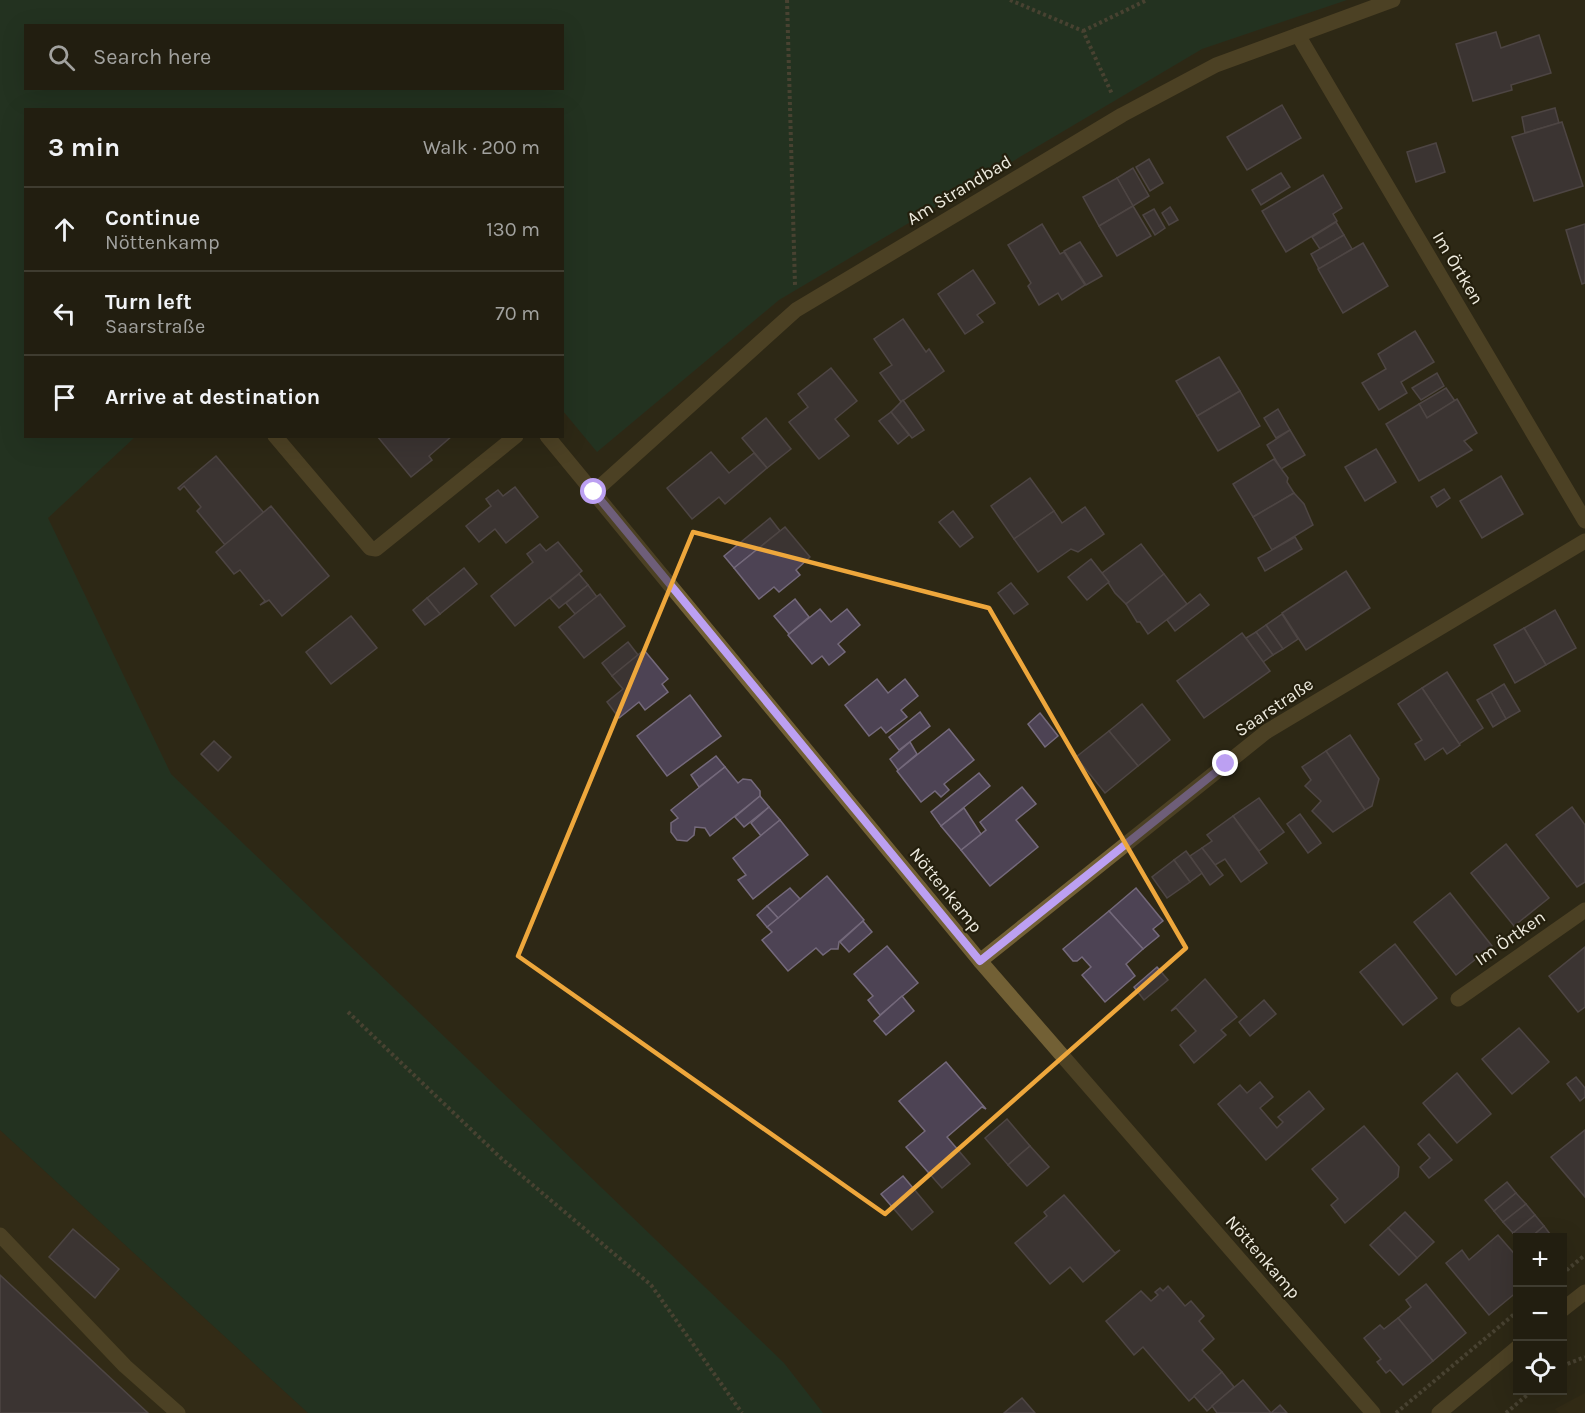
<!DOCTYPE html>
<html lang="en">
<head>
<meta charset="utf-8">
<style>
  body { margin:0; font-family:Karla,sans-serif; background:#2e2b1e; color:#f1f3f6 }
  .controls { position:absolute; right:18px; bottom:18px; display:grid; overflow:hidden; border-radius:0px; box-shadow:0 6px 24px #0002 }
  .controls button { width:54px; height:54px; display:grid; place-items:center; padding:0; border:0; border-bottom:2px solid #3f3c30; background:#221e10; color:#f1f3f6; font:30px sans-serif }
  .stop { position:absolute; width:18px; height:18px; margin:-14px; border:4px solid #bca0f2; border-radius:50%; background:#fff }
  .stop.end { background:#bca0f2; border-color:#fff; box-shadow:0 2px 6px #0008 }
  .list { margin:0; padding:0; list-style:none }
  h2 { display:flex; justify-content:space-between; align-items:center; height:78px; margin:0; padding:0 24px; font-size:26px }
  h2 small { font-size:20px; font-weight:400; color:#a2a29f }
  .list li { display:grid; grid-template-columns:39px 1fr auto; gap:18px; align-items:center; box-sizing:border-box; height:84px; padding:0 24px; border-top:2px solid #3f3c30 }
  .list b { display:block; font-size:22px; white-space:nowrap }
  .list p { margin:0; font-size:20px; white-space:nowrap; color:#a2a29f }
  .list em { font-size:20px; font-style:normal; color:#a2a29f }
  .icon { flex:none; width:33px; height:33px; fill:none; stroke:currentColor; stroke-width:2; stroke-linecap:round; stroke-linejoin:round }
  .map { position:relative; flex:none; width:1585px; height:1413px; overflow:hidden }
  .search { position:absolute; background:#221e10; box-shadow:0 6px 24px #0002; left:24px; top:24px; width:540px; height:66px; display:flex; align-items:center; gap:15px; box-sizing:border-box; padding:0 21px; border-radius:0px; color:#a2a29f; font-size:22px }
  .panel { position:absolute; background:#221e10; box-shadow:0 6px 24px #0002; left:24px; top:108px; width:540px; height:330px; border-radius:0px }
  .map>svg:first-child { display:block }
  .built { fill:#383017 }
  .green { fill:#183e2d; fill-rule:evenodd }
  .building { fill:#4d4354; stroke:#74697b; stroke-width:1.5 }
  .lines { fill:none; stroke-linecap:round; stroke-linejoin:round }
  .path { stroke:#696353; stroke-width:4; stroke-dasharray:3 3; stroke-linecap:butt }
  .lane { stroke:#726035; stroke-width:15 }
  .street { stroke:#726035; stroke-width:15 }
  .route { stroke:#bca0f2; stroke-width:8 }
  .marked { fill:none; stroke:#eea73c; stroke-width:4.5; stroke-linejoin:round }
  .labels { text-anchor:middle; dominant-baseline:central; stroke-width:4.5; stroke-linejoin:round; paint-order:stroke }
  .street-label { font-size:18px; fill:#eeebdf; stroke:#241f0d }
</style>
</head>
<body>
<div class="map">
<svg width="1585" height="1413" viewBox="0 0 1585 1413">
  <rect width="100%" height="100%" fill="#2e2816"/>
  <g class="built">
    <polygon points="0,1130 308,1413 0,1413"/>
    <polygon points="1585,1393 1585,1413 1559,1413 1555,1409"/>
  </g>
  <path class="green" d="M0 0H1347L1202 49 779 300 597 452 563 411 562 110H26V436L135 437 48 518 171 774 784 1363 823 1413H308L0 1130ZM26 26H562V88H26Z"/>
  <g class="building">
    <polygon points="1496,32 1501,48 1539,35 1551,73 1511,85 1512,90 1473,101 1456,44"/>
    <polygon points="1282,105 1301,138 1247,170 1227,137"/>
    <polygon points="1555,108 1559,123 1525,133 1522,117"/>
    <polygon points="1562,122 1583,186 1534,201 1512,137"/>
    <polygon points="1436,143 1445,172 1416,182 1407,152"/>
    <polygon points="1149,159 1163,183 1150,191 1136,167"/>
    <polygon points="1133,168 1149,196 1133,206 1117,178"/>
    <polygon points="1281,173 1290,187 1261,205 1252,190"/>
    <polygon points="1323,175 1342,208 1333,214 1337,221 1286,252 1262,211"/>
    <polygon points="1117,178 1133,206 1099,226 1083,197"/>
    <polygon points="1133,206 1151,236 1117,256 1099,226"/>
    <polygon points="1170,207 1178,220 1169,225 1162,213"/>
    <polygon points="1154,209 1165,228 1155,235 1143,215"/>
    <polygon points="1336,222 1344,235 1320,249 1312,237"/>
    <polygon points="1042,224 1060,254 1064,252 1085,285 1062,300 1058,293 1039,305 1028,286 1031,283 1008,245"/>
    <polygon points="1585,224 1585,283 1582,284 1566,230"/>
    <polygon points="1344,235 1352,249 1319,269 1311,254"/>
    <polygon points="1080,242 1102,276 1086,285 1064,251"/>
    <polygon points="1363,243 1388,286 1343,313 1318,269"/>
    <polygon points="973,270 995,303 977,315 983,322 965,334 938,294"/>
    <polygon points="903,319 926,352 929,349 944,371 901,402 880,373 892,365 874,339"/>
    <polygon points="1415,331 1434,362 1401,382 1407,393 1379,410 1362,383 1386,369 1378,354"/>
    <polygon points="1219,357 1240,391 1197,416 1176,381"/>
    <polygon points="831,368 857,401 835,419 849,436 819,459 789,422 808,407 798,394"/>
    <polygon points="1437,373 1444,386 1421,400 1412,388"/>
    <polygon points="1446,388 1455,401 1427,418 1419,404"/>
    <polygon points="1240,391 1260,426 1218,451 1197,416"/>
    <polygon points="1457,399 1477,433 1464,441 1472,450 1419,481 1386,424 1419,404 1427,418"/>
    <polygon points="903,400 924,430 912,438 891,412"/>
    <polygon points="1278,409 1290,430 1276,438 1264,418"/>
    <polygon points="891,412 909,435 898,444 879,421"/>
    <polygon points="766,418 791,449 767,468 742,438"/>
    <polygon points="1290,430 1305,455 1281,469 1267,445"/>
    <polygon points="377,436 452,436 429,456 432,460 411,477"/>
    <polygon points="1376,449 1396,482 1365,501 1345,467"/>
    <polygon points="711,452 729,473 754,453 767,468 725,504 719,497 692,519 667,488"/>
    <polygon points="216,456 264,513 225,545 197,511 201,507 184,486 180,490 178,488"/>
    <polygon points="1274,459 1288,478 1287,482 1294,493 1253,517 1233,484"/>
    <polygon points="1501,476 1523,514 1482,538 1460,501"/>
    <polygon points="1030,478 1054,511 1014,539 991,506"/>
    <polygon points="515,487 538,517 506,543 495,529 479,542 466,526 491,506 486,499 498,490 503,496"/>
    <polygon points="1444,489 1450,498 1437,507 1431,497"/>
    <polygon points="1294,493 1304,504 1313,525 1272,550 1253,517"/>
    <polygon points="271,506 329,576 282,616 269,600 260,605 265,601 240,570 234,574 216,552"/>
    <polygon points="1085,507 1104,534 1078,552 1071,549 1038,572 1014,539 1054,511 1062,523"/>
    <polygon points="953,511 973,537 960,547 939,522"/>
    <polygon points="770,518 780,531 734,568 724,556"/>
    <polygon points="785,527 810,557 796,570 800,575 779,592 774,587 759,599 734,568"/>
    <polygon points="1295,537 1302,549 1265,571 1258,558"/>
    <polygon points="558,542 582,571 515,626 491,596 533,562 527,554 540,544 546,551"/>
    <polygon points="1141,544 1164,574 1126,604 1115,593 1102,573"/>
    <polygon points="1091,559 1109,582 1087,600 1068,577"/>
    <polygon points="464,568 477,584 440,614 427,598"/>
    <polygon points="1346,571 1370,608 1306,650 1282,613"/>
    <polygon points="579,574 588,585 559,608 550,598"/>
    <polygon points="1164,574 1187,604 1148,634 1140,622 1137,622 1126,604"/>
    <polygon points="1011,583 1028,604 1014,614 998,593"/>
    <polygon points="588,585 597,597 575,614 566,603"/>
    <polygon points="600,594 625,626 584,658 559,627"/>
    <polygon points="1200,594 1209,605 1175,631 1167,620"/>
    <polygon points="427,598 440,614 425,625 413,610"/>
    <polygon points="795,599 809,617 789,634 774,616"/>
    <polygon points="820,609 831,622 847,609 860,625 838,644 845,652 829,665 822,656 812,664 788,635"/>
    <polygon points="1555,610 1576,648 1546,665 1524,628"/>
    <polygon points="1282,614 1298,639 1283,649 1266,625"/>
    <polygon points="351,616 377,648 331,684 306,652"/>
    <polygon points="1266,625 1283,649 1273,655 1256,632"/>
    <polygon points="1524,628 1546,665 1515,683 1494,645"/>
    <polygon points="1256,632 1273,655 1263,662 1246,638"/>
    <polygon points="1242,633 1270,671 1204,718 1177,681"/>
    <polygon points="628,642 638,655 612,676 602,663"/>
    <polygon points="644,650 668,679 662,684 668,692 645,710 639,702 619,718 607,702 623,689 612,676"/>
    <polygon points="1447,672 1483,728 1459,744 1422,688"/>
    <polygon points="877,679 888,693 905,679 918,696 901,710 907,717 886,733 881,727 869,736 845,705"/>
    <polygon points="1504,684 1520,711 1506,719 1491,692"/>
    <polygon points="1422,688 1460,745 1447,754 1443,748 1425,760 1415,744 1422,740 1398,704"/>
    <polygon points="1491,692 1506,719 1493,727 1477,700"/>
    <polygon points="690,695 721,736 667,776 637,736"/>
    <polygon points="1142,704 1170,740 1138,766 1109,731"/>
    <polygon points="920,712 930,726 899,750 889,737"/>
    <polygon points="1040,713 1058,736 1045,747 1028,724"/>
    <polygon points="949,729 974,760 944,784 949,790 941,797 935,791 921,802 897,771"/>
    <polygon points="1109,731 1138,766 1105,793 1076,757"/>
    <polygon points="1350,735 1379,779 1372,806 1365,810 1326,751"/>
    <polygon points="214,741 231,757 218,771 201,754"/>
    <polygon points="910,742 917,754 898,770 890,759"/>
    <polygon points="1326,751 1365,810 1333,832 1312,811 1321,801 1305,786 1311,780 1302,767"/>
    <polygon points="716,756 725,767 699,787 691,775"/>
    <polygon points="725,767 738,783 743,779 751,780 760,791 760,796 710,836 705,828 695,827 694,835 687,841 677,840 671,832 671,823 678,818 671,810"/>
    <polygon points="979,773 990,786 941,826 931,812"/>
    <polygon points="1022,787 1036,804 1016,820 1038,847 990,886 961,850 986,830 980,822"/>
    <polygon points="760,796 769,807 744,827 735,817"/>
    <polygon points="1259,798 1284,832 1259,851 1233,816"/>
    <polygon points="769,807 780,820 761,836 751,823"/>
    <polygon points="1572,807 1585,825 1585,882 1577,887 1536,835"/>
    <polygon points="964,808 981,834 961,850 941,826"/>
    <polygon points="1300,814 1321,843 1308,853 1287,824"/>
    <polygon points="1233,816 1267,863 1241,882 1225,859 1215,865 1202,848 1212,841 1207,835"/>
    <polygon points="780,820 808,855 753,899 738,880 746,875 733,858"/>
    <polygon points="1506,844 1549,898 1514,926 1471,873"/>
    <polygon points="1202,848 1223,875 1210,885 1190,856"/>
    <polygon points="1186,851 1202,873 1190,882 1174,860"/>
    <polygon points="1174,860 1190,882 1167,898 1152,877"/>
    <polygon points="827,876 864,920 839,942 838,949 831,949 823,955 816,948 788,971 762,940 772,932 767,927"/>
    <polygon points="790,888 800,899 778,918 767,906"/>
    <polygon points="1136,888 1163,921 1153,929 1159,936 1143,949 1109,911"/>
    <polygon points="1450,893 1492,946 1456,975 1414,922"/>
    <polygon points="767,906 778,918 767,927 757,915"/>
    <polygon points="1109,911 1143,949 1126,964 1135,976 1105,1002 1082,975 1091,967 1082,957 1077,961 1073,961 1063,949"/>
    <polygon points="863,921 872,932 849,952 840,942"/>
    <polygon points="1395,944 1437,998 1403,1025 1360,972"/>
    <polygon points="887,946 918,983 880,1015 868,1000 873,996 854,974"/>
    <polygon points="1585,947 1585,1007 1578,1012 1549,976"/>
    <polygon points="1157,967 1168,980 1144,1000 1134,987"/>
    <polygon points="1205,979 1237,1017 1221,1030 1226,1035 1194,1063 1180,1045 1196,1031 1176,1008 1171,1011"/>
    <polygon points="902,996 914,1011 886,1035 874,1021"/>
    <polygon points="1264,1000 1276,1014 1250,1036 1239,1022"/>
    <polygon points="1519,1028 1549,1062 1512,1094 1482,1059"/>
    <polygon points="946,1062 986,1109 982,1107 947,1137 970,1164 942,1188 906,1147 925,1131 899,1101"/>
    <polygon points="1457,1073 1491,1114 1457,1143 1423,1103"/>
    <polygon points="1576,1077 1585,1088 1585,1097 1580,1101 1567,1084"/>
    <polygon points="1260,1082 1273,1097 1260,1108 1277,1128 1283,1122 1278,1117 1309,1091 1324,1109 1266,1160 1218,1104 1240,1085 1247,1093"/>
    <polygon points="1007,1119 1030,1146 1008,1165 985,1138"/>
    <polygon points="1364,1126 1399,1167 1398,1177 1345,1223 1331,1205 1338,1199 1312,1169"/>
    <polygon points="1585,1130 1585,1197 1551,1157"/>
    <polygon points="1429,1134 1452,1160 1429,1178 1420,1167 1430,1158 1418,1144"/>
    <polygon points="1030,1146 1049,1167 1027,1186 1008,1165"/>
    <polygon points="903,1176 933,1212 912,1230 881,1194"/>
    <polygon points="1507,1182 1516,1193 1494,1211 1485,1200"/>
    <polygon points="1516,1193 1526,1204 1503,1222 1494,1211"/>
    <polygon points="1064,1195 1115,1253 1120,1250 1083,1282 1070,1267 1050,1284 1015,1243 1047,1216 1044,1212"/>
    <polygon points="1526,1204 1535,1215 1513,1233 1503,1222"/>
    <polygon points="1405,1212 1434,1242 1417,1258 1388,1228"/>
    <polygon points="1535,1215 1544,1226 1530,1238 1518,1239 1513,1233"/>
    <polygon points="1544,1226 1553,1238 1530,1238"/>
    <polygon points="1388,1228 1417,1258 1399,1275 1370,1245"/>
    <polygon points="73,1229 119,1269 95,1298 49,1257"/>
    <polygon points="1498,1235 1518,1258 1518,1291 1489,1315 1446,1263 1462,1250 1469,1260"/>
    <polygon points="0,1275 148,1413 0,1413"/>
    <polygon points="1426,1284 1466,1333 1433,1361 1398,1318 1411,1307 1406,1300"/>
    <polygon points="1168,1286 1185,1306 1191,1301 1204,1316 1199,1321 1214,1339 1202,1350 1222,1372 1189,1401 1143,1347 1134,1355 1106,1321 1141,1291 1151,1301 1158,1295 1155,1292 1160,1288 1163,1291"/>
    <polygon points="1398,1318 1433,1361 1403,1385 1390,1370 1386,1373 1377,1362 1381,1359 1364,1338 1380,1325 1384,1329"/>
    <polygon points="1222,1372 1234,1387 1207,1411 1194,1396"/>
    <polygon points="1243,1380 1271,1413 1280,1405 1287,1413 1217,1413 1212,1406"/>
    <polygon points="1022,1398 1035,1413 1004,1413"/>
  </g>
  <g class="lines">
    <g class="path">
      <polyline points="787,0 795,285"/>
      <polyline points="1010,0 1083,31 1112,94"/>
      <polyline points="1083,31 1147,0"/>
      <polyline points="348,1012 502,1159 651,1285 742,1413"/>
      <polyline points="1562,1274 1585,1255"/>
      <polyline points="1562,1366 1585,1357"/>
      <polyline points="1396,1413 1518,1311"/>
      <polyline points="1506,1413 1533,1390"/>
    </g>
    <g class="lane">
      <polyline points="275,436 370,548 376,549 516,436"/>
      <polyline points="0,1235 125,1366 178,1413"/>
    </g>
    <g class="street">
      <polyline points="1298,35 1585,521"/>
      <polyline points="547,436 980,961 1373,1413"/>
      <polyline points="594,492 796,310 1122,115 1216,65 1393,0"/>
      <polyline points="980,961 1266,732 1585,541"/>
      <polyline points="1458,999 1585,910"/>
      <polyline points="1562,1310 1585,1292"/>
      <polyline points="1439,1413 1518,1347"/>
    </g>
  </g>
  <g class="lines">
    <polyline class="route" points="594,492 980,961 1226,764"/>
  </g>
  <path d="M0 0H1585V1413H0ZM693 532 989 608 1186 948 885 1214 518 956Z" fill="#2e2816" fill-opacity=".55" fill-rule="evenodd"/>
  <path class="marked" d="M693 532 989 608 1186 948 885 1214 518 956Z"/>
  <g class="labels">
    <g class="street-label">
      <text transform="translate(959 190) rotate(-31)">Am Strandbad</text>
      <text transform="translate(1458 268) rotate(59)">Im Örtken</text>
      <text transform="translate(1274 707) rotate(-34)">Saarstraße</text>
      <text transform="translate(946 890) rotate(51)">Nöttenkamp</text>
      <text transform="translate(1510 938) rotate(-35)">Im Örtken</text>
      <text transform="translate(1263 1257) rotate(49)">Nöttenkamp</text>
    </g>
  </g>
</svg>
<div class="controls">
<button>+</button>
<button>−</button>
<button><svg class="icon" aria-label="locate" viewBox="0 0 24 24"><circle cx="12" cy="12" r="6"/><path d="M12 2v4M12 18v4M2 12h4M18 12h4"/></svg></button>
</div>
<div class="stop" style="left:594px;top:492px"></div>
<div class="stop end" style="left:1226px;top:764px"></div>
<div class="search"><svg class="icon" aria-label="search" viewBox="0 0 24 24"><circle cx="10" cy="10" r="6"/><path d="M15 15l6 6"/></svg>Search here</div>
<section class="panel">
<h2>3 min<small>Walk · 200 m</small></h2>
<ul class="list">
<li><svg class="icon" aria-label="ahead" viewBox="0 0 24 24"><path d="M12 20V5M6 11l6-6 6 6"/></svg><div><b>Continue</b><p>Nöttenkamp</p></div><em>130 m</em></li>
<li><svg class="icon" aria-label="left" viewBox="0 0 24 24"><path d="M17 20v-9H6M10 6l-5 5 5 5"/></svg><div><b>Turn left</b><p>Saarstraße</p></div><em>70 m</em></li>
<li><svg class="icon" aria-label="arrive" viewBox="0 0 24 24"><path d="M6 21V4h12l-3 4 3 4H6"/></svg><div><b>Arrive at destination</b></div></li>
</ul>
</section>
</div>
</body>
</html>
